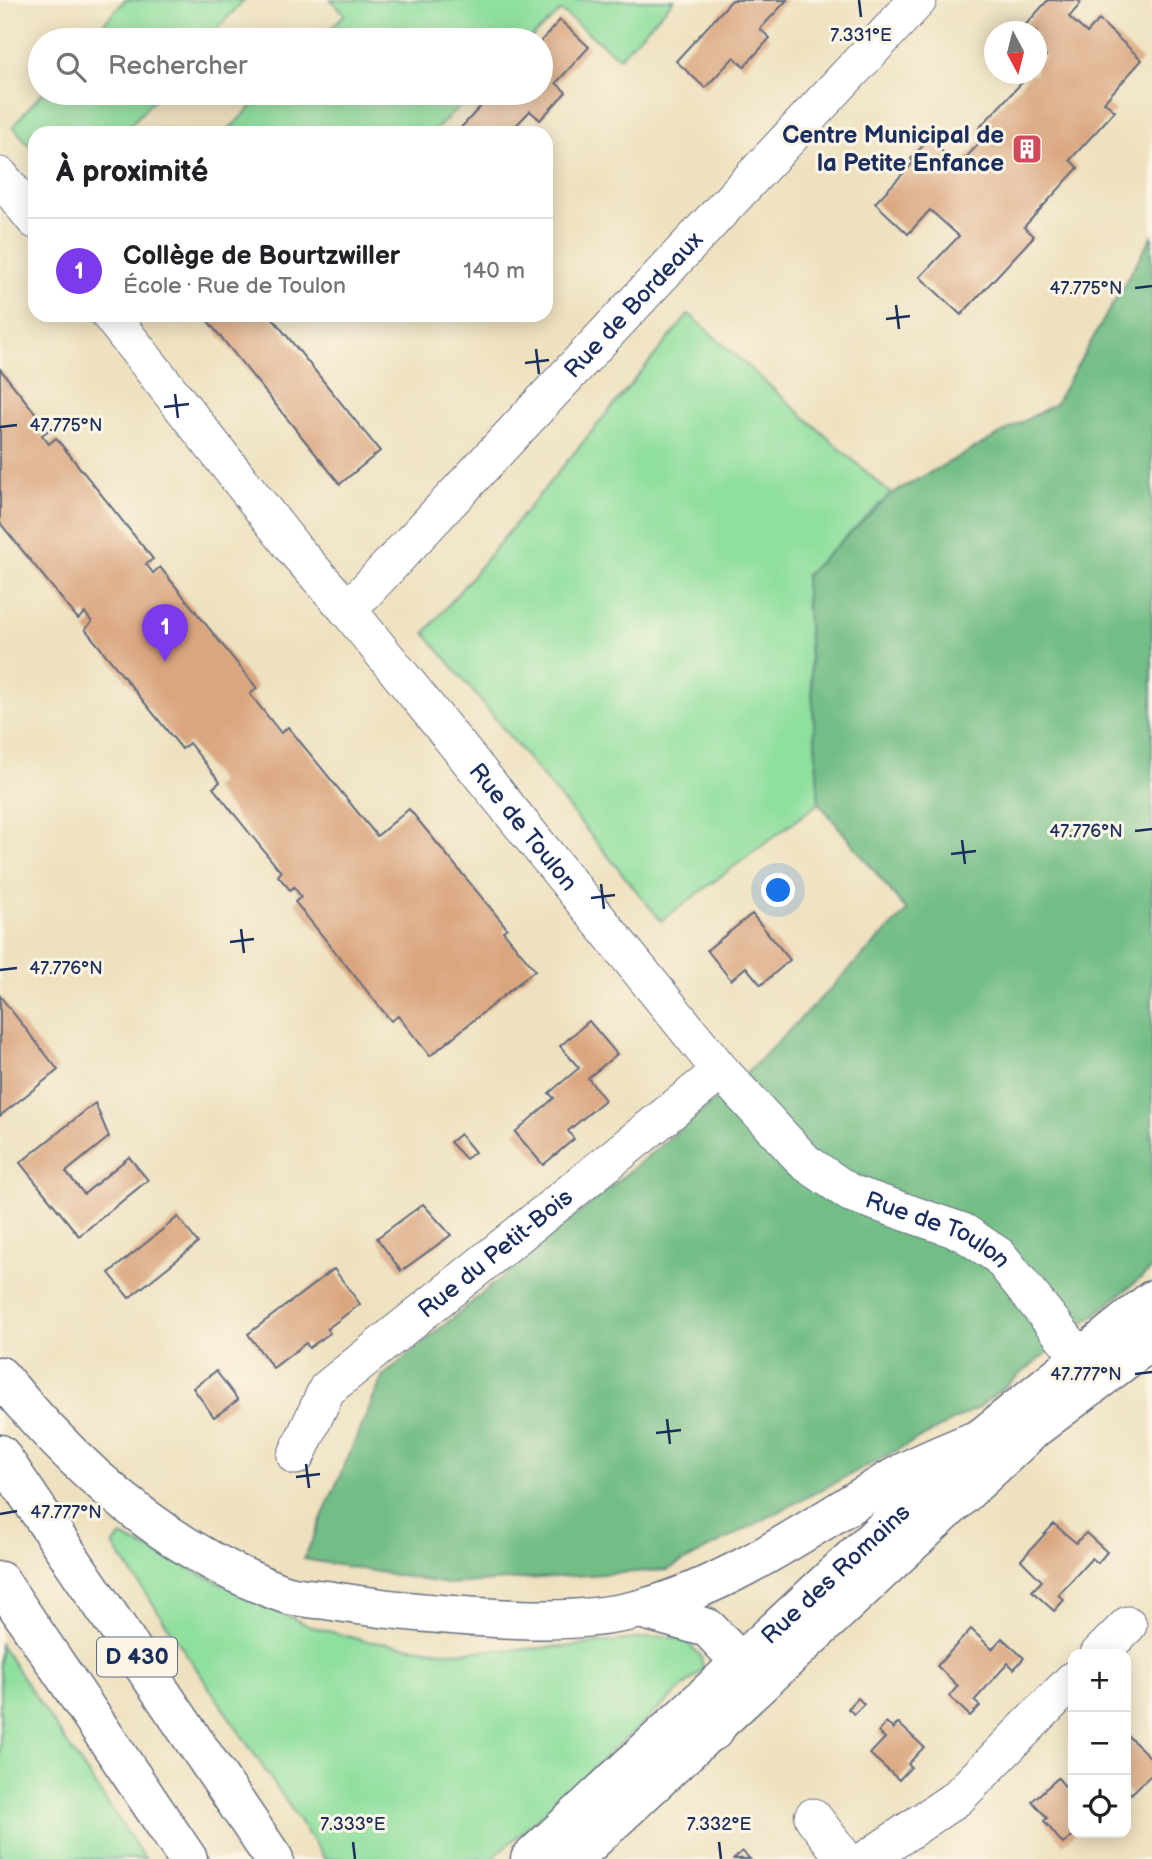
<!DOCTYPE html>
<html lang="fr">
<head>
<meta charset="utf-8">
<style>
  body { margin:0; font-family:"Balsamiq Sans",sans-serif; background:#f6f6f6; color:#202124 }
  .controls { position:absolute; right:21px; bottom:21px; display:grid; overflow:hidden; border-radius:14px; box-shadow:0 4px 18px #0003 }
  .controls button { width:63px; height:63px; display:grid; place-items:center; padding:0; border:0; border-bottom:2px solid #e0e0e0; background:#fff; color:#202124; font:35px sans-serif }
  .compass { position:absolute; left:984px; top:21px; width:63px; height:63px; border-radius:50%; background:#fff; box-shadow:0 4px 18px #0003; rotate:173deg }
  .you { position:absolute; left:779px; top:891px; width:24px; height:24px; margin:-18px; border:5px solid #fff; border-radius:50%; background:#1a73e8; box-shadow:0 0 0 10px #1a73e833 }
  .badge { display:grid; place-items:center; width:46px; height:46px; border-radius:50%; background:#7c3aed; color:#fff; font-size:23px; font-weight:700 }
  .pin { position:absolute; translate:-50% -58px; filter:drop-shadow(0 2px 4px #0008) }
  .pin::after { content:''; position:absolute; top:37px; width:24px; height:21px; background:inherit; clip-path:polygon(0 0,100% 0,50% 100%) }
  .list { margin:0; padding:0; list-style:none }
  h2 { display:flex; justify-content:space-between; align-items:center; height:91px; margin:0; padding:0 28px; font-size:30px }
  h2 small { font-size:23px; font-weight:400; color:#757577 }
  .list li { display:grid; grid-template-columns:46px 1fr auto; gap:21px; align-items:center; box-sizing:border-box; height:105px; padding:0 28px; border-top:2px solid #e0e0e0 }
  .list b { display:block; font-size:26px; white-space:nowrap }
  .list p { margin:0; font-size:23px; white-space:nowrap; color:#757577 }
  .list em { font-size:23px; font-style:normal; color:#757577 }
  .icon { flex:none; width:38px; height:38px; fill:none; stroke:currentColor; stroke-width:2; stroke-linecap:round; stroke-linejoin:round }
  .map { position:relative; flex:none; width:1152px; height:1859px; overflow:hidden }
  .search { position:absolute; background:#fff; box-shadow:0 4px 18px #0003; left:28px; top:28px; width:525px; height:77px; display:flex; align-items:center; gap:18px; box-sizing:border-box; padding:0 24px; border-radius:38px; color:#757577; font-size:26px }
  .panel { position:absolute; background:#fff; box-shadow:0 4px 18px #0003; left:28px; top:126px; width:525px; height:196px; border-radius:21px }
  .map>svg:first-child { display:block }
  .green { fill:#8fdf9f; stroke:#55877e; stroke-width:2 }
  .forest { fill:#73be86; stroke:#477672; stroke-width:2 }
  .building { fill:#daa67f }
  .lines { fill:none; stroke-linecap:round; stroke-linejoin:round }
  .street-casing { stroke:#656d80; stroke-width:39 }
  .secondary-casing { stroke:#656d80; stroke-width:41 }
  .highway-casing { stroke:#656d80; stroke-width:41 }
  .street { stroke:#fff; stroke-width:37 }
  .secondary { stroke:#fff; stroke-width:38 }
  .highway { stroke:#fff; stroke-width:38 }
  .ticks { fill:none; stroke:#1b2f5e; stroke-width:2.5 }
  .labels { text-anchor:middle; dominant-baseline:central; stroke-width:6; stroke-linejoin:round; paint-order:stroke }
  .shield { fill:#fcf5e5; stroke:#5e6a86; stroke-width:2 }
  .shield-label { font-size:23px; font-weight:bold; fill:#1b2f5e }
  .poi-label { font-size:24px; font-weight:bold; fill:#1b2f5e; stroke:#fcf5e5; text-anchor:end }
  .street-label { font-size:24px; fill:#1b2f5e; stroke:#fcf5e5 }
  .ticks-label { font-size:18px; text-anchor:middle; fill:#1b2f5e; stroke:#fcf5e5; stroke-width:6; stroke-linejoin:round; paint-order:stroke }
</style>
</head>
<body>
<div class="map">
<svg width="1152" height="1859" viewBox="0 0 1152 1859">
  <rect width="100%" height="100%" fill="#fcf5e5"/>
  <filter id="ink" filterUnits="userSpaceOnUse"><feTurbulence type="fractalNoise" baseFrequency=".0143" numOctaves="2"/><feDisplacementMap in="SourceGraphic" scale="14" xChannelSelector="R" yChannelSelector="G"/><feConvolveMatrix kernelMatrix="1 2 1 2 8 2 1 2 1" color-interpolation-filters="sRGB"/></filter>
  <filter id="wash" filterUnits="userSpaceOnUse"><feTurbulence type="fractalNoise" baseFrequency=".00686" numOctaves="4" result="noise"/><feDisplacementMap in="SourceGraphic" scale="28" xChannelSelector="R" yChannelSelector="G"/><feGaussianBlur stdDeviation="1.57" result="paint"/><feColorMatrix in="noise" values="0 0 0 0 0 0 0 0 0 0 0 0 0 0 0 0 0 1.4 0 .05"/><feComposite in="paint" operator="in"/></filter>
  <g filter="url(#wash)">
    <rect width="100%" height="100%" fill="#eee1bf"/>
    <g class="green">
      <polygon points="125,0 244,0 207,40 89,40"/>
      <polygon points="331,0 674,0 619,58 561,11 529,40 319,40 345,14"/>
      <polygon points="42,93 160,93 123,133 35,133 35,153 13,126"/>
      <polygon points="266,93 474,93 432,133 225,133"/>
      <polygon points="689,314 891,494 805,576 819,803 661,921 425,633"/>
      <polygon points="121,1536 309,1626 365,1641 450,1652 564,1647 663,1636 685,1640 701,1656 703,1669 492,1859 325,1859 113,1545"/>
      <polygon points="0,1644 145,1859 0,1859"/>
    </g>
    <polygon class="forest" points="1152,236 1152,1269 978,1408 667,1570 447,1584 304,1559 383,1376 743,1077 907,911 819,803 805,576 891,494 1055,404"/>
    <g id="blocks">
      <g class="building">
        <polygon points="732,0 787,0 760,29 770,38 744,67 734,57 705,88 676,61"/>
        <polygon points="1048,0 1077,0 1081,3 1069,17 1087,33 1099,20 1142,60 1104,102 1115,111 1070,160 1078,168 1024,227 1034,236 961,315 920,277 959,236 930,210 908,234 875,203 914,162 911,159 929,139 958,166 987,135 979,128 1030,74 1036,74 1036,66 1046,56 1036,48 1036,32 1019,32"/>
        <polygon points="560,20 589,47 556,83 566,92 540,120 530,111 509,133 456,133 493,93 541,93 541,41"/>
        <polygon points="203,315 270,315 380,451 340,484"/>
        <polygon points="0,369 49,430 42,435 49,444 56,438 153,559 146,564 153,573 160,567 257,688 250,694 281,733 288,727 377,836 409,809 507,928 503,931 535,970 430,1056 398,1016 391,1021 295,902 301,897 294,887 290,890 278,876 281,872 213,788 220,782 189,743 182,749 85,629 92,622 85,613 78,619 0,523"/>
        <polygon points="752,914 790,960 761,985 746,967 731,980 707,950"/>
        <polygon points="0,996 58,1070 0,1116"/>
        <polygon points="589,1021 617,1054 588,1078 605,1100 568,1131 574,1139 543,1165 515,1132 554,1098 549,1093 579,1068 560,1046"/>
        <polygon points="95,1103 109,1137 66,1172 84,1194 129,1157 148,1180 79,1236 20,1163"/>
        <polygon points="460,1134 475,1152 466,1159 450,1142"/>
        <polygon points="423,1204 451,1235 401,1271 377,1238"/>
        <polygon points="178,1217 198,1243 129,1298 109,1273"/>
        <polygon points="334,1269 360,1304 327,1329 330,1333 309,1348 306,1343 273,1368 248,1334"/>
        <polygon points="216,1371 238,1400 214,1417 193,1388"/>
        <polygon points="1054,1524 1076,1543 1086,1533 1107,1552 1098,1563 1092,1558 1058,1595 1064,1600 1054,1611 1032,1591 1042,1581 1021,1560"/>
        <polygon points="971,1629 992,1649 1002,1638 1024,1658 1014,1669 1008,1663 974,1701 980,1706 970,1716 949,1696 958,1686 937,1666"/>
        <polygon points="858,1698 864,1704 854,1714 848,1709"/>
        <polygon points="886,1722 893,1729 898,1723 924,1747 908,1764 911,1767 899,1780 870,1754 885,1738 878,1732"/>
        <polygon points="1126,1734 1152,1759 1152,1774 1131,1794 1126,1788"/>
        <polygon points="1058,1778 1073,1796 1073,1833 1076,1833 1063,1844 1044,1821 1047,1818 1032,1801"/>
        <polygon points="742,1851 750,1859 734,1859"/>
      </g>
    </g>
  </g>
  <g filter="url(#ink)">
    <use href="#blocks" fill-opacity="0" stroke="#656d80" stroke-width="2"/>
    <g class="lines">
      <g class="street-casing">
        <g id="street">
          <polyline points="0,176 35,220"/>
          <path id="s1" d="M110 315 294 549 348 610 721 1071 805 1162 850 1193 963 1232 999 1256 1098 1380"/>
          <path id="s2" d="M348 610 918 0"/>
          <path id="s3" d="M296 1456 327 1389 721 1071"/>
          <polyline points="1099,1654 1128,1625"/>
          <polyline points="813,1817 845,1859"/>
          <polyline points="867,1859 957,1798 1073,1680"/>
        </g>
      </g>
      <g class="secondary-casing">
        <g id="secondary">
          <path id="s4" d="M530 1859 981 1438 1152 1300"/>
          <polyline points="573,1859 1035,1428 1152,1340"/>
        </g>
      </g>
      <g class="highway-casing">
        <g id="highway">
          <path d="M0 1376C74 1467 169 1552 282 1593 295 1598 312 1598 326 1600 368 1607 410 1612 452 1615 513 1620 581 1624 640 1609 734 1584 813 1525 895 1477 922 1461 953 1450 981 1438"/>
          <polyline points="0,1454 274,1859"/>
          <polyline points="0,1581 188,1859"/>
          <polyline points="640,1609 708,1628 741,1663 743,1684 714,1731"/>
        </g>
      </g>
      <use href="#street" class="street"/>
      <use href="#secondary" class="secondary"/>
      <use href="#highway" class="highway"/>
    </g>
  </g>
  <path class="ticks" d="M859 0 861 17M1135 288 1152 286M896 305 899 329M886 319 910 316M536 349 539 374M525 363 549 360M175 394 178 418M164 407 189 404M0 427 17 425M1135 831 1152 829M962 840 965 864M951 854 976 851M601 884 604 909M591 898 615 895M241 929 244 953M230 942 254 939M0 970 17 968M1135 1374 1152 1372M667 1419 670 1444M656 1433 681 1430M306 1464 309 1488M296 1477 320 1474M0 1514 17 1511M353 1842 355 1859M719 1842 721 1859"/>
  <defs>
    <g id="building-square" transform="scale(1.575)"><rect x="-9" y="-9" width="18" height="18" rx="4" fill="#d1495b" stroke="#fcf5e5"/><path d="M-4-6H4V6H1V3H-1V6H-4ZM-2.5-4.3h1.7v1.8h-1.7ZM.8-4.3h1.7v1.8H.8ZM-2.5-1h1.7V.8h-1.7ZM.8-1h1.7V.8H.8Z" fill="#fff"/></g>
  </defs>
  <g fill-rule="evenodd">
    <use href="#building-square" x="1027" y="149"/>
  </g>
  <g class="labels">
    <rect class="shield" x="97" y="1637.5" width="80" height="39" rx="5"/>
    <g class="shield-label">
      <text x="137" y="1657">D 430</text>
    </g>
    <g class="poi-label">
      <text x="1004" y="135">Centre Municipal de<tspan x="1004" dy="28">la Petite Enfance</tspan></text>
    </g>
    <g class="street-label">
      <text stroke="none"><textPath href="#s2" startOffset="418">Rue de Bordeaux</textPath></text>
      <text stroke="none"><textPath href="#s1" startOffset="658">Rue de Toulon</textPath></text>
      <text stroke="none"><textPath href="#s1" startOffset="1246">Rue de Toulon</textPath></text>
      <text stroke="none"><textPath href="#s3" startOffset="290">Rue du Petit-Bois</textPath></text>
      <text stroke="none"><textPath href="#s4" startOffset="418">Rue des Romains</textPath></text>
    </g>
  </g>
  <g class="ticks-label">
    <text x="861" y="41">7.331°E</text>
    <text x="1086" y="294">47.775°N</text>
    <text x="66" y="431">47.775°N</text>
    <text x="1086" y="837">47.776°N</text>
    <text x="66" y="974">47.776°N</text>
    <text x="1086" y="1380">47.777°N</text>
    <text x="66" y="1518">47.777°N</text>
    <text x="353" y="1830">7.333°E</text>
    <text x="719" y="1830">7.332°E</text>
  </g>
</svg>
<div class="controls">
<button>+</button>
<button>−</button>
<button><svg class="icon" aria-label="locate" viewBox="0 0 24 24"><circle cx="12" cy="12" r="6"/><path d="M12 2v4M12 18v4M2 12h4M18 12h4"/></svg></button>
</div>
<svg class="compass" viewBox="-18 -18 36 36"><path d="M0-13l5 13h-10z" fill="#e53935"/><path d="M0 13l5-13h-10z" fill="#757577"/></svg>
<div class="you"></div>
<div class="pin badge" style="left:165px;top:662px">1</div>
<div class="search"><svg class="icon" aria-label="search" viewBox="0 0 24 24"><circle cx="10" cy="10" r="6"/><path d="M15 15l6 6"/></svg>Rechercher</div>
<section class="panel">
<h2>À proximité<small></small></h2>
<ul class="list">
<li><span class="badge">1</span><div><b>Collège de Bourtzwiller</b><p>École · Rue de Toulon</p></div><em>140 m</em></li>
</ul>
</section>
</div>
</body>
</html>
